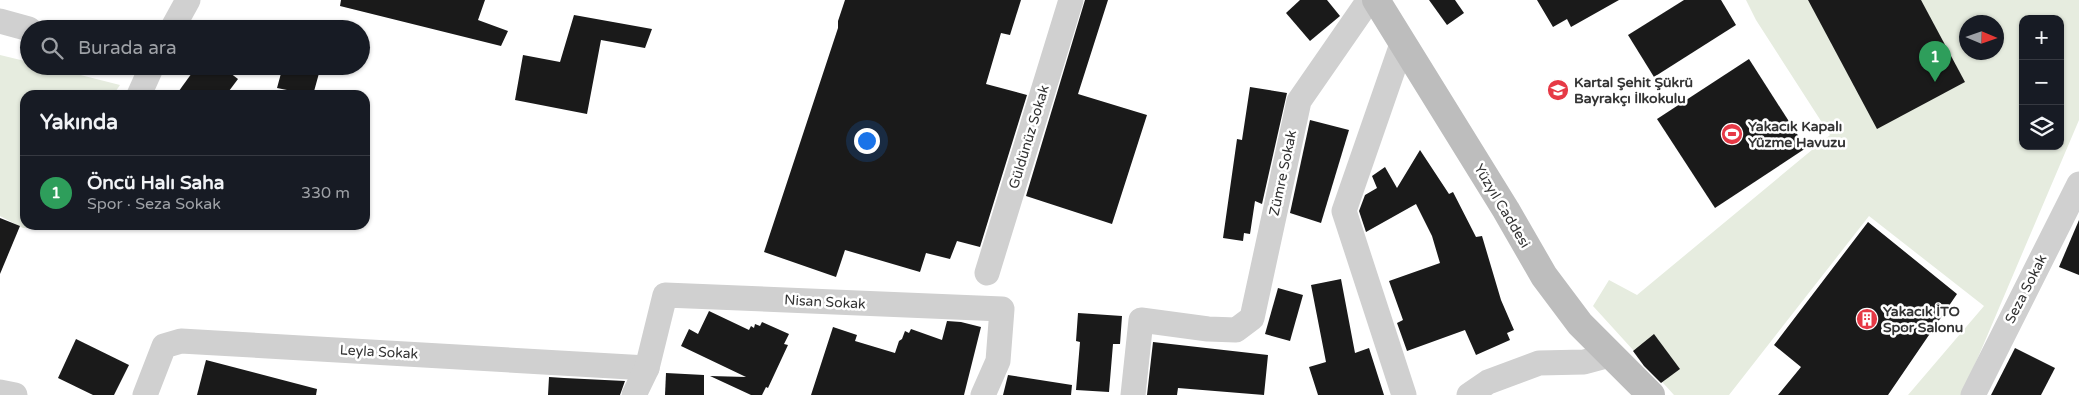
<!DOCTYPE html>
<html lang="tr">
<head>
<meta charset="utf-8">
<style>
  body { margin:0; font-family:"Varela Round",sans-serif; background:#242831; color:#f1f3f6 }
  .controls { position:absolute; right:15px; top:15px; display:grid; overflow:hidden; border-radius:10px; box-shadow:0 1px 4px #0004 }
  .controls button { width:45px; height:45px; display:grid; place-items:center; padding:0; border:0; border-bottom:1px solid #363941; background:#171b24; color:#f1f3f6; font:25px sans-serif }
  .compass { position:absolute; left:1959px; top:15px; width:45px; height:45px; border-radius:50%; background:#171b24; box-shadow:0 1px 4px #0004; rotate:92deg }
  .you { position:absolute; left:866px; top:140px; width:18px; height:18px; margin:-12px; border:4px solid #fff; border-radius:50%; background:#1a73e8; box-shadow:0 0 0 8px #1a73e833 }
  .badge { display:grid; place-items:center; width:32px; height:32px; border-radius:50%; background:#e63946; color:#fff; font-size:16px; font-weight:700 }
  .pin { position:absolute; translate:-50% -41px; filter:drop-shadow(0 1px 2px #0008) }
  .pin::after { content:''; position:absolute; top:26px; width:18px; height:15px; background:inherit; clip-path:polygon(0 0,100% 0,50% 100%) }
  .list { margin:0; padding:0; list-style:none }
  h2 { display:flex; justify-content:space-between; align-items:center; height:65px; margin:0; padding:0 20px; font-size:21px }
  h2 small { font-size:16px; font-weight:400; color:#9ea1a6 }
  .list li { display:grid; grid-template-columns:32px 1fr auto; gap:15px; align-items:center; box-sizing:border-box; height:75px; padding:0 20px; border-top:1px solid #363941 }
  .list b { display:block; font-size:19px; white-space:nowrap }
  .list p { margin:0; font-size:16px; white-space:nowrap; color:#9ea1a6 }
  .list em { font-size:16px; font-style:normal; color:#9ea1a6 }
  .icon { flex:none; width:28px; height:28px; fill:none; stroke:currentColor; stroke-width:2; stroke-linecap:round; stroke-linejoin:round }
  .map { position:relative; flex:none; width:2079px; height:395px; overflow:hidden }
  .search { position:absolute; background:#171b24; box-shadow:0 1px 4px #0004; left:20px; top:20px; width:350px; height:55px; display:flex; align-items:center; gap:12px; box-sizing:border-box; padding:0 18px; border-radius:28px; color:#9ea1a6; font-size:19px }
  .panel { position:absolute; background:#171b24; box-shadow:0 1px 4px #0004; left:20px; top:90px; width:350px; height:140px; border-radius:15px }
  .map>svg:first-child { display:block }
  .green { fill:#e6ecdf; fill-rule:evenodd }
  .building { fill:#1a1a1a }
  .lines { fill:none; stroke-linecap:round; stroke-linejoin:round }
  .street { stroke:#d0d0d0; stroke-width:25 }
  .secondary { stroke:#bdbdbd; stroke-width:28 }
  .labels { text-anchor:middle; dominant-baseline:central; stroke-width:5; stroke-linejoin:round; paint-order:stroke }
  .poi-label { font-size:14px; font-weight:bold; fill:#333; stroke:#fff; text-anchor:start }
  .street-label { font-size:14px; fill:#333; stroke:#fff }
</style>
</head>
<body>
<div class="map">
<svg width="2079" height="395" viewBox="0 0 2079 395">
  <rect width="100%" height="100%" fill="#fff"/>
  <g class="green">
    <path d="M1746 0H2079V120L1962 395H1908L1984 306 1869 216 1729 395H1674L1593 306 1609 280 1637 295 1830 135 1756 20ZM2023 19H2060V146H2023ZM1966 22H1996V52H1966Z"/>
    <polygon points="0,55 29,62 29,66 45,66 120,85 113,95 25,95 25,225 70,225 23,228 0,216"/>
  </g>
  <g class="building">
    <polygon points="341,0 485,0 478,20 508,31 501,46 340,6"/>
    <polygon points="845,0 1021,0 1010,35 1001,33 986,84 1027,95 980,247 957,241 950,259 926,253 920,272 845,250 836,277 764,252 838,28 838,21"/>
    <polygon points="1085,0 1108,0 1078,94 1147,115 1112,224 1026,196"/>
    <polygon points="1300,0 1327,0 1340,16 1310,41 1286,13"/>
    <polygon points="1429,0 1455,0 1464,13 1447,25"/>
    <polygon points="1537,0 1619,0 1571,27 1567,19 1553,27"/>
    <polygon points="1684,0 1721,0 1736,25 1654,77 1628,35"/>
    <polygon points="1808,0 1921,0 1965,82 1877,129"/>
    <polygon points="574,15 652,29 645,48 601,40 587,114 515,100 523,55 560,62"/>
    <polygon points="1749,59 1806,148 1715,208 1657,119"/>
    <polygon points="197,66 221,66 238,79 226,95 176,95"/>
    <polygon points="283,66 321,66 313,95 286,95 287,90 277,88"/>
    <polygon points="1250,87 1287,93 1262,204 1255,201 1250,234 1244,233 1243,241 1223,238 1237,139 1242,140"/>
    <polygon points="1310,120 1349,130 1321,223 1290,213"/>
    <polygon points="1420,150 1449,194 1453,192 1476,237 1482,236 1501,300 1514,330 1507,333 1510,340 1476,355 1465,330 1407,351 1397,323 1403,320 1389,281 1440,263 1432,236 1416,204 1366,232 1359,211 1365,195 1377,188 1372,176 1385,167 1397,188"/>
    <polygon points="0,218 20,226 0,274"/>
    <polygon points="2079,220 2079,275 2059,267"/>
    <polygon points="1868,222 1957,294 1888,395 1778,395 1801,367 1774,345"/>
    <polygon points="1341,279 1355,353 1369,348 1384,395 1318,395 1309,367 1326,362 1311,285"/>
    <polygon points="1278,288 1303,295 1290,341 1265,334"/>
    <polygon points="709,311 749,330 751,326 754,328 755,324 760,326 762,322 789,334 784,344 788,345 768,388 766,387 762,395 751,395 710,376 746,377 681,346 689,329 698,334"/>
    <polygon points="1078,313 1122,316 1120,344 1113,344 1109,392 1076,390 1080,342 1076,341"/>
    <polygon points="947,321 961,322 981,327 964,395 811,395 833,327 857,335 855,341 895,353 899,341 902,339 905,331 909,333 911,329 942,340"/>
    <polygon points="1654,334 1680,369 1661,383 1644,366 1633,351"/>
    <polygon points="76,339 129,365 114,395 93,395 58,378"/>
    <polygon points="1153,342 1268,355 1264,395 1178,388 1177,395 1147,395"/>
    <polygon points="2015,348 2055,368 2041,395 1991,395"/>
    <polygon points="206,360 317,389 316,395 197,395"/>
    <polygon points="666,373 704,375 704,395 665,395"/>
    <polygon points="1008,375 1072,385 1071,395 1003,395"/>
    <polygon points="549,377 564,378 625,381 620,395 548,395"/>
  </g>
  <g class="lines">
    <g class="street">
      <polyline points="0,21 29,29"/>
      <polyline points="172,29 188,0"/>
      <polyline points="1402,44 1344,211 1404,395"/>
      <polyline points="139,95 152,66"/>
      <polyline points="987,273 1071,0"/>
      <polyline points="0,392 15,395"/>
      <polyline points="145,395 164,346 181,341 647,368"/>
      <polyline points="634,395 647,368 665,295 1002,309 998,361 983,395"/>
      <polyline points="1133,395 1141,320 1208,329 1236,330 1252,318 1299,101 1369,0"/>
      <polyline points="1469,395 1488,382 1539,363 1584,362 1610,355"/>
      <polyline points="1973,395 2079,184"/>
    </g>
    <polyline class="secondary" points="1376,0 1506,210 1544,276 1580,324 1651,395"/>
  </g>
  <defs>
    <g id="school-disc" transform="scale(1.125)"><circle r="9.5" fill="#e63946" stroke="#fff"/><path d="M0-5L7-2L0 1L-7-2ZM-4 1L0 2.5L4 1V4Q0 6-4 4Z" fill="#fff"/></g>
    <g id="stadium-disc" transform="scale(1.125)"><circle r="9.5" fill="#e63946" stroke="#fff"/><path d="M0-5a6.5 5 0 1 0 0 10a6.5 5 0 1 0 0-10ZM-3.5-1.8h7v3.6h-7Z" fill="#fff"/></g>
    <g id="building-disc" transform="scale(1.125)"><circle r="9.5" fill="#e63946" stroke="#fff"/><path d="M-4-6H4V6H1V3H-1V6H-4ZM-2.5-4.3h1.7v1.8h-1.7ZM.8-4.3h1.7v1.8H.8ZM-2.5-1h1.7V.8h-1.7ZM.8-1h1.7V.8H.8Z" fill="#fff"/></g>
  </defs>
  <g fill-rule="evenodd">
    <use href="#school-disc" x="1558" y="90"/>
    <use href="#stadium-disc" x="1732" y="134"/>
    <use href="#building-disc" x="1867" y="319"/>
  </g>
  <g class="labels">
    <g class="poi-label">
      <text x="1574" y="82">Kartal Şehit Şükrü<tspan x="1574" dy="16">Bayrakçı İlkokulu</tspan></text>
      <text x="1748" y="126">Yakacık Kapalı<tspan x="1748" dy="16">Yüzme Havuzu</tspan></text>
      <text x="1883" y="311">Yakacık İTO<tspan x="1883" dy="16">Spor Salonu</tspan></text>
    </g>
    <g class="street-label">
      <text transform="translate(1029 137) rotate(-73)">Güldünüz Sokak</text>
      <text transform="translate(1283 173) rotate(-78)">Zümre Sokak</text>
      <text transform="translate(1502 206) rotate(59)">Yüzyıl Caddesi</text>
      <text transform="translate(2026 289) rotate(-63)">Seza Sokak</text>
      <text transform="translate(825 302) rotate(3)">Nisan Sokak</text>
      <text transform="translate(379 352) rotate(3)">Leyla Sokak</text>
    </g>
  </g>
</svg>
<div class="controls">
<button>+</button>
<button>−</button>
<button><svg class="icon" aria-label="layers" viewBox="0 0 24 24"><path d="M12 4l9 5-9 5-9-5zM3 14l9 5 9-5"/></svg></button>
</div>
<svg class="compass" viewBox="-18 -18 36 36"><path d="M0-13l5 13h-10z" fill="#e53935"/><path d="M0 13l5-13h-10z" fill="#9ea1a6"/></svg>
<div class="you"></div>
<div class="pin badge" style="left:1935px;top:82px;background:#2e9e5b">1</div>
<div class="search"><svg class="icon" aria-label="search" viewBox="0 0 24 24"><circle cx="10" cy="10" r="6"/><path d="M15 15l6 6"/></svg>Burada ara</div>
<section class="panel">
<h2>Yakında<small></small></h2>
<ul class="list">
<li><span class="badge" style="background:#2e9e5b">1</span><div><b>Öncü Halı Saha</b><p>Spor · Seza Sokak</p></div><em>330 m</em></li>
</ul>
</section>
</div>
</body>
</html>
